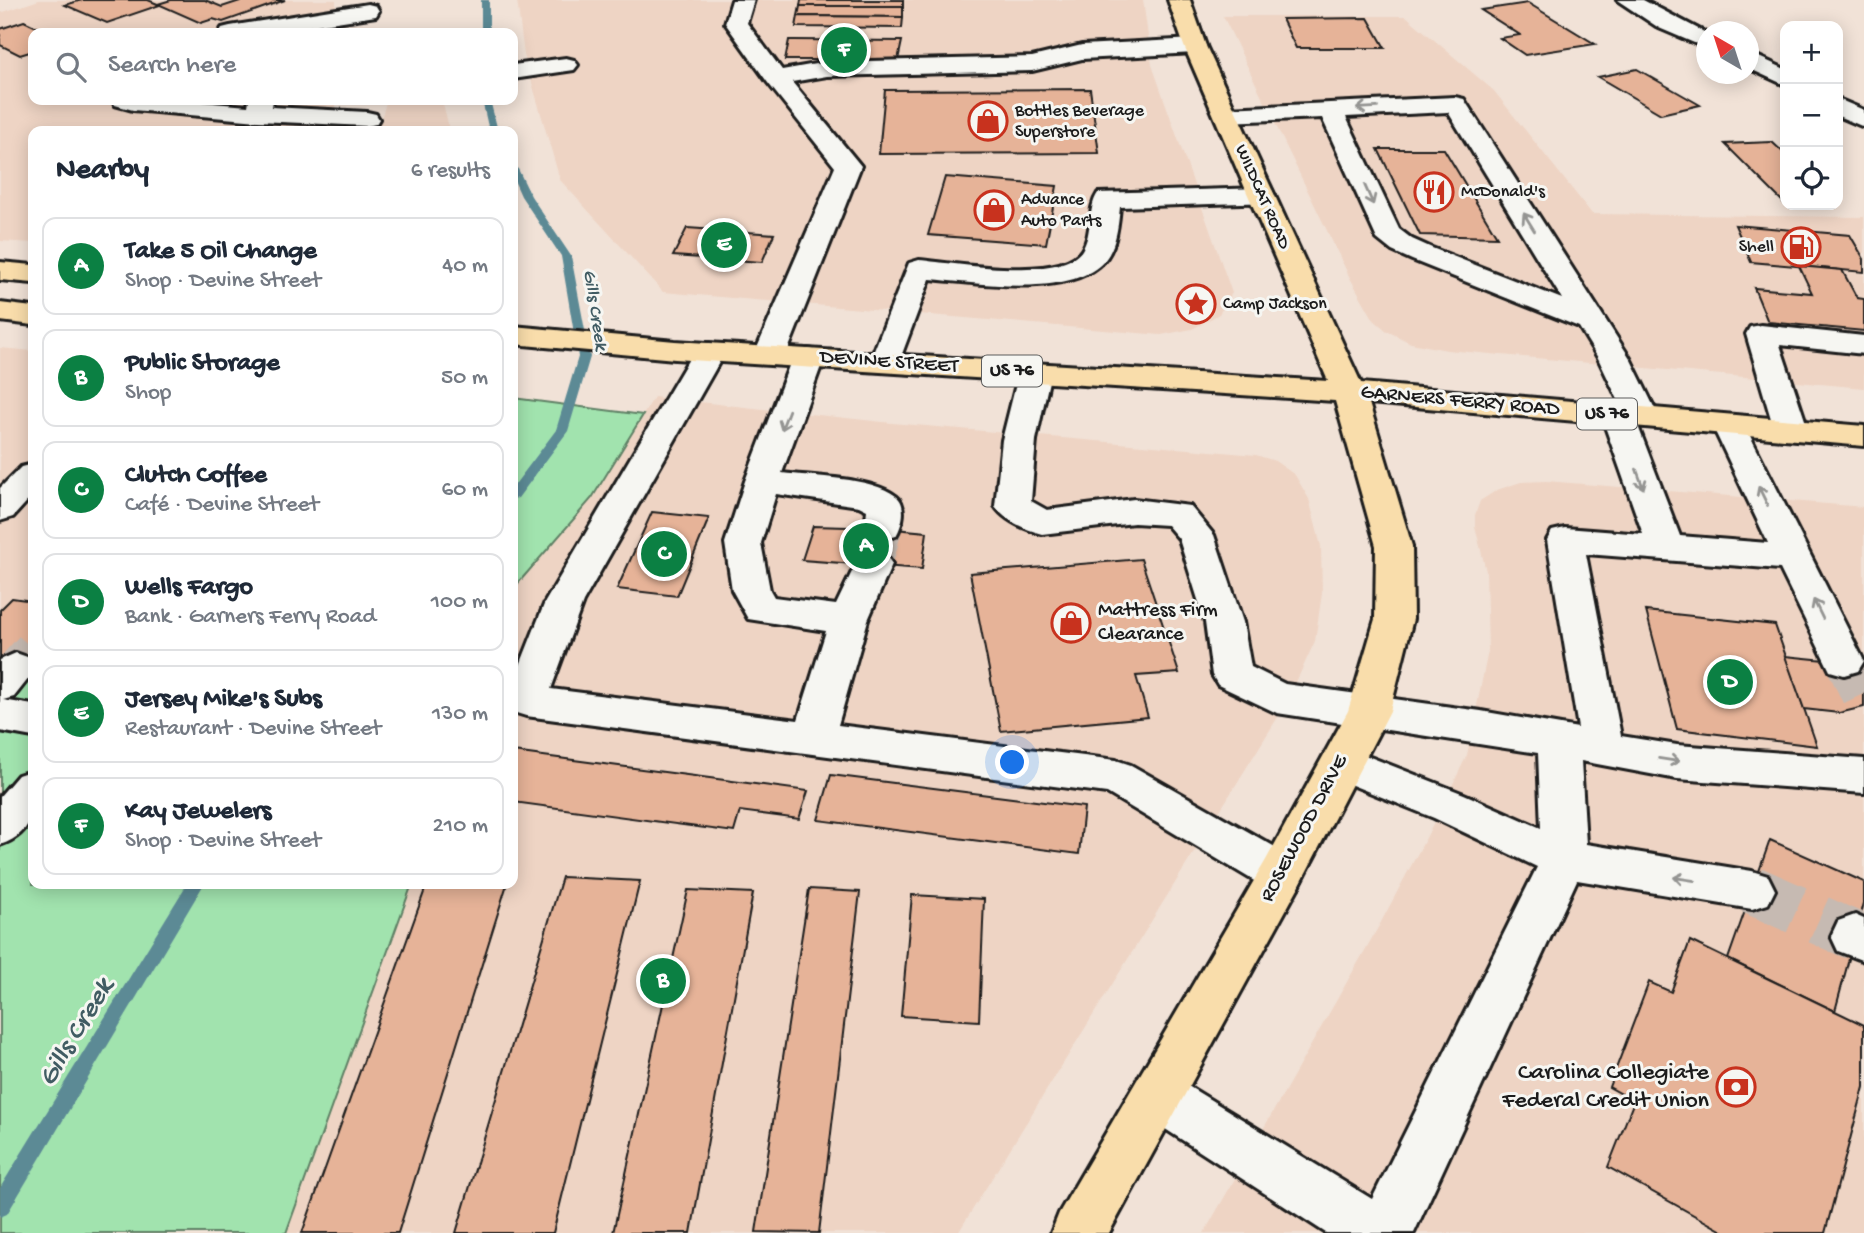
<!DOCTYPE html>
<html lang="en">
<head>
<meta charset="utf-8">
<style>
  body { margin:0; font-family:"Gochi Hand",sans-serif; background:#f6f6f7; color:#1f2937 }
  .controls { position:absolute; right:21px; top:21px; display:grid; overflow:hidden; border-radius:14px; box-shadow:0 4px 18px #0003 }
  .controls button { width:63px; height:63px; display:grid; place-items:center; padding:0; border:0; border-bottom:2px solid #e0e1e3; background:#fff; color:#1f2937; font:35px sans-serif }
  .compass { position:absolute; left:1696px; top:21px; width:63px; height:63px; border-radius:50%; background:#fff; box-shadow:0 4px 18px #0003; rotate:321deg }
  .you { position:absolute; left:1013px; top:763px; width:24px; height:24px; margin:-18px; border:5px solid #fff; border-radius:50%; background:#1a73e8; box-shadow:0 0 0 10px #1a73e833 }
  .badge { display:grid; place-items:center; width:46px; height:46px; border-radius:50%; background:#0b8043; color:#fff; font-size:23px; font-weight:700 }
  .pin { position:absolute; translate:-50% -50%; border:4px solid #fff; box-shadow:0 2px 7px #0006 }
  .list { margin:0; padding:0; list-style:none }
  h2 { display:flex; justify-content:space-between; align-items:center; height:91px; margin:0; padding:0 28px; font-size:30px }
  h2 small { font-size:23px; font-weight:400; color:#747a83 }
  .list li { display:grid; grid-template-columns:46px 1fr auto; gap:21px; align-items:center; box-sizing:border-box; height:98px; margin:0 14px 14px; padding:0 14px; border:2px solid #e0e1e3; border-radius:14px }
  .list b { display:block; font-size:26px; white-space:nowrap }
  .list p { margin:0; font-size:23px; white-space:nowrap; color:#747a83 }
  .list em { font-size:23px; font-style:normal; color:#747a83 }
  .icon { flex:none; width:38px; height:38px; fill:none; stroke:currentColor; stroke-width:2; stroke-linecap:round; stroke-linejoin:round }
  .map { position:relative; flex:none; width:1864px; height:1233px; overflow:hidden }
  .search { position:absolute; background:#fff; box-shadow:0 4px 18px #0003; left:28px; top:28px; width:490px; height:77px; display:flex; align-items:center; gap:18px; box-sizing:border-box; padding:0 24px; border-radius:14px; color:#747a83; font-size:26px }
  .panel { position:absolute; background:#fff; box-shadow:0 4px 18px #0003; left:28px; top:126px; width:490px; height:763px; border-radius:14px }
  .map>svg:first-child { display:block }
  .built { fill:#eed4c4 }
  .green { fill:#a1e3ae; stroke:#5e8065; stroke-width:2 }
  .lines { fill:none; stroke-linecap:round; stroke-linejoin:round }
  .stream { fill:#5c8a95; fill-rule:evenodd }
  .building { fill:#e6b398; stroke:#1c1c1c; stroke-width:2 }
  .minor-tunnel-far1 { stroke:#c6bab2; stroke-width:38; stroke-dasharray:38 19; stroke-linecap:butt }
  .minor-tunnel { stroke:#c6bab2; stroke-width:49; stroke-dasharray:49 24; stroke-linecap:butt }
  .minor-casing { stroke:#1c1c1c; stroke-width:6 }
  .major-casing { stroke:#1c1c1c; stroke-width:6 }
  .minor { fill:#f6f6f2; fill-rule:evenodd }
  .major { fill:#f9ddab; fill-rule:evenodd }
  .oneway { stroke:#949492 }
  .labels { text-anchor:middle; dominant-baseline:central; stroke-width:6; stroke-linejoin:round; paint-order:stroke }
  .far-poi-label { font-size:18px; fill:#1c1c1c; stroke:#f6f6f2; text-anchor:start }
  .far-street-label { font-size:18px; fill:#1c1c1c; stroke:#f6f6f2 }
  .far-water-label { font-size:19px; font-style:italic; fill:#415c63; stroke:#f6f6f2 }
  .shield { fill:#f6f6f2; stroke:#5d5d5c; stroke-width:2 }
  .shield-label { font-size:19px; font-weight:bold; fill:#1c1c1c }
  .street-label { font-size:21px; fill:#1c1c1c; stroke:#f6f6f2 }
  .poi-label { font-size:21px; fill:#1c1c1c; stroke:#f6f6f2; text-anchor:start }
  .near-poi-label { font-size:24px; fill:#1c1c1c; stroke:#f6f6f2; text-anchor:end }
  .near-water-label { font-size:28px; font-style:italic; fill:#415c63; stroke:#f6f6f2 }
</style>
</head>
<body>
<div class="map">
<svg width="1864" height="1233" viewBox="0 0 1864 1233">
  <rect width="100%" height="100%" fill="#f1e2d7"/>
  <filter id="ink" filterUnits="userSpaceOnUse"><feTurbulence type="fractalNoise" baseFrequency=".0143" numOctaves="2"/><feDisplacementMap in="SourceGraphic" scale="14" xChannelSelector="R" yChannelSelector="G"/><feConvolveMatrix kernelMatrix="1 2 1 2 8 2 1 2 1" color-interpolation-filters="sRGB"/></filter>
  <g filter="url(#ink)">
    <g class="built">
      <polygon points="39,0 336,0 336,33 33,33 33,100 336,100 336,131 33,131 33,243 0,241 0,13"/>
      <polygon points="517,0 1143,0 1152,65 1232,293 1219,314 1207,321 1192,329 1161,335 663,292 560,180 524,55"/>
      <polygon points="1223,16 1406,16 1494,91 1592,214 1864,217 1864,388 1447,350 1411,343 1387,331 1374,320 1350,278"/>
      <polygon points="387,100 442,100 450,131 377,131"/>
      <polygon points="0,348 33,351 33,675 0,689"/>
      <polygon points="654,397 892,423 1256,455 1275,461 1295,475 1309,499 1321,546 1322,593 1315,641 1286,704 958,1233 286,1233 412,884 513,884 513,589 592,498"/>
      <polygon points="1546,481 1864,507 1864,1233 1204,1233 1380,924 1435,821 1467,755 1488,651 1486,571 1475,526 1475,515 1480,501 1497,490 1521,482"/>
    </g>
    <g class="green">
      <polygon points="513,398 643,415 592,498 513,589"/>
      <polygon points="33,675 33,884 412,884 286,1233 0,1233 0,689"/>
    </g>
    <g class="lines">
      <g class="stream">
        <rect x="481" y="0" width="8" height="33"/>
        <polygon points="482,100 490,100 498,131 489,131"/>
        <polygon points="513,166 518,169 531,196 571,256 590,357 568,431 518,498 513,499 513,487 556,430 578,357 561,256 521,196 513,178"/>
        <polygon points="187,884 204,884 7,1214 0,1217 0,1188"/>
      </g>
    </g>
    <g class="building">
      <polygon points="82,0 148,0 160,5 107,23 65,5"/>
      <polygon points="171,0 205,0 222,7 243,0 285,0 223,22 213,19 201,23 158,4"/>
      <polygon points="801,0 903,0 903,6 800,6"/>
      <polygon points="1528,3 1595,44 1525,55 1500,38 1520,35 1481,10"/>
      <polygon points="800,6 903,6 903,17 798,16"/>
      <polygon points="798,16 903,17 902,28 796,27"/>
      <polygon points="1368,18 1385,48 1296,48 1282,19"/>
      <polygon points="24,21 49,33 33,33 33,51 20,55 0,45 0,29"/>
      <polygon points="789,40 794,40 902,41 898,60 785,60"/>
      <polygon points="1637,69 1700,105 1661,114 1598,77"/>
      <polygon points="1090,89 1099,153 879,154 885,90"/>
      <polygon points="1772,142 1785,154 1785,204 1725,144"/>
      <polygon points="1378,149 1444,149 1497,237 1420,235"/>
      <polygon points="945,177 1057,186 1046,244 928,235"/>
      <polygon points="1735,225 1850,235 1864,259 1864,272 1751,262"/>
      <polygon points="687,228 774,234 762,262 673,256"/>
      <polygon points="1799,266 1842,270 1857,298 1864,299 1864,331 1768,322 1754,288 1812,293"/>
      <polygon points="652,512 709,518 677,596 617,589"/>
      <polygon points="813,526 883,528 927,532 922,569 802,560"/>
      <polygon points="1141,559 1179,673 1136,676 1148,717 1001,731 970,573"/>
      <polygon points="12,598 33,601 33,671 0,665 0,610"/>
      <polygon points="1646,611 1775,625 1817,746 1677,729"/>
      <polygon points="1785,656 1864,664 1864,707 1839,713 1804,709"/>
      <polygon points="513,752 808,791 799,819 740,811 734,832 513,802"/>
      <polygon points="831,775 1084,807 1079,854 818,820"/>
      <polygon points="1770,840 1864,882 1864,903 1835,1011 1728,959"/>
      <polygon points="562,877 640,881 553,1233 456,1233"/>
      <polygon points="427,884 507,884 398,1233 302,1233"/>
      <polygon points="809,889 860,892 819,1233 756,1232"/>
      <polygon points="688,890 753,893 691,1233 613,1233"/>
      <polygon points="912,895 984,899 979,1021 901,1016"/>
      <polygon points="1690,941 1864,1025 1864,1087 1825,1233 1726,1233 1608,1167 1634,1101 1609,1087 1649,982 1671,992"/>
    </g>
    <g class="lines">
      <g class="minor-tunnel-far1">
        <polyline points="873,564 883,528"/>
        <polyline points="1844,661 1864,703"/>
        <polyline points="16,668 33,649"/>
      </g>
      <polyline class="minor-tunnel" points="1752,890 1855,936"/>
      <g class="minor-casing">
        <g id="minor">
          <polygon points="732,0 754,0 747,23 782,70 827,62 1032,57 1082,45 1195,39 1203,41 1206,46 1203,51 1195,53 1082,59 1032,71 827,76 792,82 861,166 786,355 781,362 770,364 759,362 754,355 835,167 768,83 725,23"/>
          <polygon points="1617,0 1643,0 1706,33 1706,48 1659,28"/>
          <polygon points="368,4 376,6 379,11 376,16 290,29 289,33 219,33 222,28 230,26"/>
          <polygon points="1748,52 1785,69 1785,85 1748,68"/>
          <polygon points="566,58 574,60 578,65 574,70 513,79 513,65"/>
          <path d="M1455 97 1464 99 1467 104 1630 358 1659 417 1655 424 1638 426 1680 536 1768 543 1712 425 1717 418 1729 415 1741 418 1864 661 1858 671 1844 675 1830 671 1780 569 1586 554 1621 736 1677 745 1864 759V793L1677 779 1581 761 1586 844 1752 871 1768 876 1775 890 1768 904 1752 909 1577 880 1414 1233H1326L1139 1112 1131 1095 1139 1078 1157 1070 1175 1078 1372 1199 1537 867 1434 818 1327 775 1321 763 1327 751 1342 746 1464 794 1541 828 1538 753 1277 713 1218 685 1212 675 1205 622 1179 539 1167 525 1134 523 1042 534C1025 529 1005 521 995 506L1002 440 1019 372 1024 365 1035 362 1046 365 1051 372 1036 440 1031 501 1047 510 1134 499 1190 506 1214 535 1243 622 1251 667 1285 684 1481 711 1578 728 1547 540 1552 531 1565 528 1643 534 1601 415 1605 408 1621 406 1598 358 1579 327 1412 260 1392 251 1377 239 1322 118 1226 122 1217 120 1214 115 1217 110 1226 108ZM1448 112 1562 299 1432 248 1412 239 1399 229 1346 117Z"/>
          <polygon points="1838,99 1864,110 1864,127 1838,116"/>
          <polygon points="112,100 179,100 248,106 249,100 273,100 272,107 367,112 376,114 379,119 376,124 367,126 258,121 133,110 115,105"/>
          <path d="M1262 188 1272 190 1275 196 1272 202 1120 207C1118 227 1116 252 1099 266 1062 297 975 283 930 279L896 370 885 372 874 370 869 363 909 263 919 260C953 263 1061 282 1082 250 1093 233 1087 209 1098 193Z"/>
          <polygon points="1761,325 1864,336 1864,354 1780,345 1808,429 1803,436 1791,439 1779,436 1774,429 1746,334 1750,327"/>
          <path d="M709 343 720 345 725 352 583 602 551 689 798 720 826 631 748 619 732 590 725 543 745 481 792 358 797 351 808 349 819 351 824 358 782 473C813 477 872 477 896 496 908 505 902 526 896 536L883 540 870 536 865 528 867 510 859 506 776 494 761 543 770 590 774 597 836 605 860 555 873 551 886 555 892 564 868 620 838 725 1116 760 1131 765 1298 860 1305 874 1298 888 1282 893 1266 888 1107 793 526 716 513 712V683L545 602 693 352 698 345Z"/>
          <polygon points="33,464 33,495 13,517 0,521 0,488 21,467"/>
          <polygon points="16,653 30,658 33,673 14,697 3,700 33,705 33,737 0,731 0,660"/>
          <path d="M33 770C35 804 38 832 0 845V796L18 775Z"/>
          <polygon points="1855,915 1864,919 1864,961 1838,951 1831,936 1838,921"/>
        </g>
      </g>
      <g class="major-casing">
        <g id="major">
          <polygon points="1168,0 1190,0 1206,46 1361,383 1864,426 1864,446 1369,403 1412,546 1413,619 1390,711 1298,888 1109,1233 1051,1233 1059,1213 1266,860 1348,711 1375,619 1376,546 1335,401 675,359 513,344 513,326 675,341 1328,381 1184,46"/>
          <polygon points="0,262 33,265 33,283 0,280"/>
          <polygon points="0,303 33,307 33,325 0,321"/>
        </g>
      </g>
      <use href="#minor" class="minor"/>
      <use href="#major" class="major"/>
    </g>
    <defs><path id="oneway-shaft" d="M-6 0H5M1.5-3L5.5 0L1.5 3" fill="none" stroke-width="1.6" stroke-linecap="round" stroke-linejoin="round" transform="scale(1.75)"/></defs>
    <g class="oneway">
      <use href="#oneway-shaft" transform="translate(1367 108) rotate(177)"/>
      <use href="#oneway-shaft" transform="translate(1369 195) rotate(66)"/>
      <use href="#oneway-shaft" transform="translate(1529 222) rotate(-122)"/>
      <use href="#oneway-shaft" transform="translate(785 420) rotate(111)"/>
      <use href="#oneway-shaft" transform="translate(1640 479) rotate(70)"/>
      <use href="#oneway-shaft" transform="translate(1763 496) rotate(-116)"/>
      <use href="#oneway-shaft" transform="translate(1818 609) rotate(-116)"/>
      <use href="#oneway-shaft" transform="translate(1669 760) rotate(9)"/>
      <use href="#oneway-shaft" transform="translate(1684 879) rotate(-171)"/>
    </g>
  </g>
  <defs>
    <g id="shop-ring" transform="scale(2.0125)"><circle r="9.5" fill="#f6f6f2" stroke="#c8321e" stroke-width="1.5"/><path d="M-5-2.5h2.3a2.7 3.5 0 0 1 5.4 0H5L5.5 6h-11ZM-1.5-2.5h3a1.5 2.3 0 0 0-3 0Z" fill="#c8321e"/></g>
    <g id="restaurant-ring" transform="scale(2.0125)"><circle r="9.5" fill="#f6f6f2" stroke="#c8321e" stroke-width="1.5"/><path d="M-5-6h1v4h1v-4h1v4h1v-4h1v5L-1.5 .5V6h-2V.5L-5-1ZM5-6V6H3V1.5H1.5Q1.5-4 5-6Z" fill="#c8321e"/></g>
    <g id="fuel-ring" transform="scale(2.0125)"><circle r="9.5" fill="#f6f6f2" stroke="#c8321e" stroke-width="1.5"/><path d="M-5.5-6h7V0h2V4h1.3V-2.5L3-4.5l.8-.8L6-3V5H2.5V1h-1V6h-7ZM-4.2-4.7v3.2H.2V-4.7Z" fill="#c8321e"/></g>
    <g id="sight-ring" transform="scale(2.0125)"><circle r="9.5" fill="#f6f6f2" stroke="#c8321e" stroke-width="1.5"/><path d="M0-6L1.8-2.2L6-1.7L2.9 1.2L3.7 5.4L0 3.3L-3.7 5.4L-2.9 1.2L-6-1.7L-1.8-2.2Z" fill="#c8321e"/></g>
    <g id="bank-ring" transform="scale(2.0125)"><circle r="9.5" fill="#f6f6f2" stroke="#c8321e" stroke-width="1.5"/><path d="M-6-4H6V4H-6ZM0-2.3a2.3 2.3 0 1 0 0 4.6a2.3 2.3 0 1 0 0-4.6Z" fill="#c8321e"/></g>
  </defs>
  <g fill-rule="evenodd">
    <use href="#shop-ring" x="988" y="121"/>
    <use href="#restaurant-ring" x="1434" y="192"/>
    <use href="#shop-ring" x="994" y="210"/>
    <use href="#fuel-ring" x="1801" y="247"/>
    <use href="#sight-ring" x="1196" y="304"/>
    <use href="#shop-ring" x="1071" y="623"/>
    <use href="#bank-ring" x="1736" y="1087"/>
  </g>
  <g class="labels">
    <g class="far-poi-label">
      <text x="1015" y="111">Bottles Beverage<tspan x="1015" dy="21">Superstore</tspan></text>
      <text x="1461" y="192">McDonald's</text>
      <text x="1021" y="200">Advance<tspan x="1021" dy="21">Auto Parts</tspan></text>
      <text x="1774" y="247" text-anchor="end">Shell</text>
      <text x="1223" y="304">Camp Jackson</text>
    </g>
    <g class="far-street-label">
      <text transform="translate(1262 197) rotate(66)">WILDCAT ROAD</text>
    </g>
    <g class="far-water-label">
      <text transform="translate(594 310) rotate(81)">Gills Creek</text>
    </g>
    <g class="shield">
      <rect x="982" y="355.5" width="60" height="31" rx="5"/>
      <rect x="1577" y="398.5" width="60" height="31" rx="5"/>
    </g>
    <g class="shield-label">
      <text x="1012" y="371">US 76</text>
      <text x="1607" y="414">US 76</text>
    </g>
    <g class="street-label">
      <text transform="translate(889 363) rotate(4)">DEVINE STREET</text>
      <text transform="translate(1460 402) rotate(5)">GARNERS FERRY ROAD</text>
      <text transform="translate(1305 829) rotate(-62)">ROSEWOOD DRIVE</text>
    </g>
    <g class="poi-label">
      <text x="1098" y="611">Mattress Firm<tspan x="1098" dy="24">Clearance</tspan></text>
    </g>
    <g class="near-poi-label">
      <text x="1709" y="1073">Carolina Collegiate<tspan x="1709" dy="28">Federal Credit Union</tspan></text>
    </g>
    <g class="near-water-label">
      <text transform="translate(77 1033) rotate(-59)">Gills Creek</text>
    </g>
  </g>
</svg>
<div class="controls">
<button>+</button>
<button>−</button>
<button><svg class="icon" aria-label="locate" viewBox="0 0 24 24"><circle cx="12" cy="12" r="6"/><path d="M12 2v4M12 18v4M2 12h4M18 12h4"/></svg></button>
</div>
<svg class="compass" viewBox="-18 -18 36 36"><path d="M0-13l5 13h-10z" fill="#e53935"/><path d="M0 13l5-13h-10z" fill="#747a83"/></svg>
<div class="you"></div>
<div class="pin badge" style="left:866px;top:546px">A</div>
<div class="pin badge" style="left:663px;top:981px">B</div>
<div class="pin badge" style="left:664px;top:554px">C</div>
<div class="pin badge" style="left:1730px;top:682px">D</div>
<div class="pin badge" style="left:724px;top:245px">E</div>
<div class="pin badge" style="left:844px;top:50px">F</div>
<div class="search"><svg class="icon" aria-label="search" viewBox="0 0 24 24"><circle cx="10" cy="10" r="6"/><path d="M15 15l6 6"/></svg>Search here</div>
<section class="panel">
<h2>Nearby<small>6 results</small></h2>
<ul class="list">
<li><span class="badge">A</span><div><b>Take 5 Oil Change</b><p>Shop · Devine Street</p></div><em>40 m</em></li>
<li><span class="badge">B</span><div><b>Public Storage</b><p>Shop</p></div><em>50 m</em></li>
<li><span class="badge">C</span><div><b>Clutch Coffee</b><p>Café · Devine Street</p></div><em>60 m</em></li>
<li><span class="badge">D</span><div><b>Wells Fargo</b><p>Bank · Garners Ferry Road</p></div><em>100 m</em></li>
<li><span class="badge">E</span><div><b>Jersey Mike's Subs</b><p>Restaurant · Devine Street</p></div><em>130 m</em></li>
<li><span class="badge">F</span><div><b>Kay Jewelers</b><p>Shop · Devine Street</p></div><em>210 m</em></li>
</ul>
</section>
</div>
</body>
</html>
